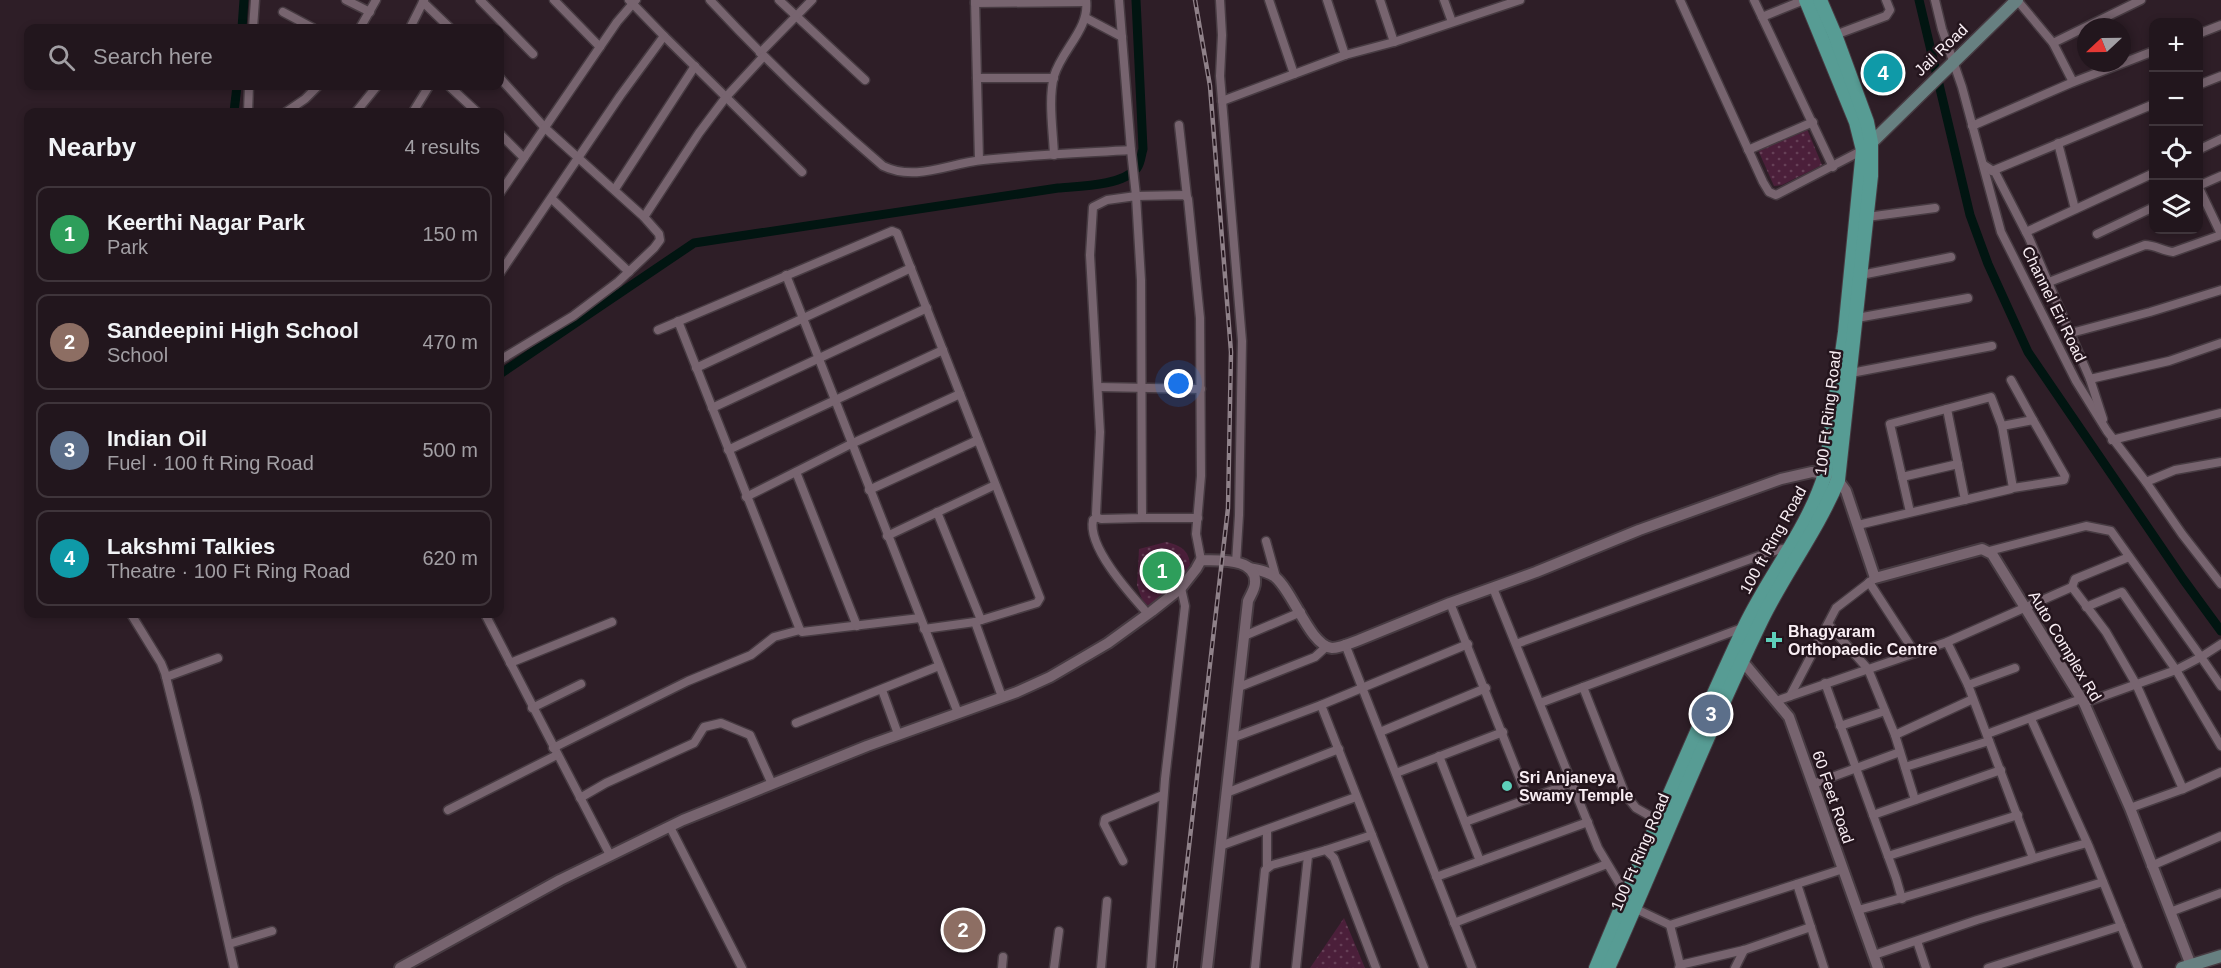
<!DOCTYPE html>
<html lang="en">
<head>
<meta charset="utf-8">
<style>
  body { margin:0; font-family:Helvetica,sans-serif; background:#2a1f26; color:#f1f3f6 }
  .controls { position:absolute; right:18px; top:18px; display:grid; overflow:hidden; border-radius:12px; box-shadow:0 3px 9px #0003 }
  .controls button { width:54px; height:54px; display:grid; place-items:center; padding:0; border:0; border-bottom:2px solid #3f353b; background:#22161d; color:#f1f3f6; font:30px sans-serif }
  .compass { position:absolute; left:2077px; top:18px; width:54px; height:54px; border-radius:50%; background:#22161d; box-shadow:0 3px 9px #0003; rotate:248deg }
  .you { position:absolute; left:1179px; top:384px; width:21px; height:21px; margin:-15px; border:4px solid #fff; border-radius:50%; background:#1a73e8; box-shadow:0 0 0 9px #1a73e833 }
  .badge { display:grid; place-items:center; width:39px; height:39px; border-radius:50%; background:#db2777; color:#fff; font-size:20px; font-weight:700 }
  .pin { position:absolute; translate:-50% -50%; border:3px solid #fff; box-shadow:0 2px 6px #0006 }
  .list { margin:0; padding:0; list-style:none }
  h2 { display:flex; justify-content:space-between; align-items:center; height:78px; margin:0; padding:0 24px; font-size:26px }
  h2 small { font-size:20px; font-weight:400; color:#a29fa4 }
  .list li { display:grid; grid-template-columns:39px 1fr auto; gap:18px; align-items:center; box-sizing:border-box; height:96px; margin:0 12px 12px; padding:0 12px; border:2px solid #3f353b; border-radius:12px }
  .list b { display:block; font-size:22px; white-space:nowrap }
  .list p { margin:0; font-size:20px; white-space:nowrap; color:#a29fa4 }
  .list em { font-size:20px; font-style:normal; color:#a29fa4 }
  .icon { flex:none; width:33px; height:33px; fill:none; stroke:currentColor; stroke-width:2; stroke-linecap:round; stroke-linejoin:round }
  .map { position:relative; flex:none; width:2221px; height:968px; overflow:hidden }
  .search { position:absolute; background:#22161d; box-shadow:0 3px 9px #0003; left:24px; top:24px; width:480px; height:66px; display:flex; align-items:center; gap:15px; box-sizing:border-box; padding:0 21px; border-radius:12px; color:#a29fa4; font-size:22px }
  .panel { position:absolute; background:#22161d; box-shadow:0 3px 9px #0003; left:24px; top:108px; width:480px; height:510px; border-radius:12px }
  .map>svg:first-child { display:block }
  .park { fill:url(#park-dots) }
  .lines { fill:none; stroke-linecap:round; stroke-linejoin:round }
  .canal { stroke:#011511; stroke-width:9 }
  .minor-casing { stroke:#473b42; stroke-width:11 }
  .tertiary-casing { stroke:#473b42; stroke-width:14 }
  .secondary-casing { stroke:#473b42; stroke-width:15 }
  .primary-casing { stroke:#473b42; stroke-width:16 }
  .minor { stroke:#77646f; stroke-width:8 }
  .tertiary { stroke:#77646f; stroke-width:10 }
  .secondary { stroke:#678081; stroke-width:12 }
  .primary { stroke:#579c94; stroke-width:14 }
  .rail-casing { stroke:#8f8189; stroke-width:4.5 }
  .rail { stroke:#24151d; stroke-width:2; stroke-dasharray:7; stroke-linecap:butt }
  .poi-dot { fill:#5dceb9; stroke:#24151d; stroke-width:2 }
  .labels { text-anchor:middle; dominant-baseline:central; stroke-width:5; stroke-linejoin:round; paint-order:stroke }
  .street-label { font-size:16px; fill:#f9eef4; stroke:#24151d }
  .poi-label { font-size:16px; font-weight:bold; fill:#f9eef4; stroke:#24151d; text-anchor:start }
</style>
</head>
<body>
<div class="map">
<svg width="2221" height="968" viewBox="0 0 2221 968">
  <defs>
    <pattern id="park-dots" width="8" height="8" patternUnits="userSpaceOnUse" patternTransform="scale(1.5)"><rect width="8" height="8" fill="#4b1f3a"/><path d="M2 2h.1M6 6h.1" fill="none" stroke="#664057" stroke-width="1.8" stroke-linecap="round"/></pattern>
  </defs>
  <rect width="100%" height="100%" fill="#2e1e27"/>
  <g class="park">
    <polygon points="1807,129 1822,165 1782,185 1774,186 1758,150"/>
    <path d="M1166 542C1180 545 1189 550 1190 565 1179 583 1164 598 1145 608L1137 585 1139 549Z"/>
    <polygon points="1344,918 1365,968 1310,968"/>
  </g>
  <g class="lines">
    <g class="canal">
      <polyline points="1919,0 1970,215 1988,264 2028,352 2183,579 2221,631"/>
      <polyline points="242,28 244,0"/>
      <polyline points="234,112 237,86"/>
      <path d="M500 374 694 243 1058 188C1080 186 1122 186 1137 168 1141 163 1141 155 1143 149L1136 0"/>
    </g>
    <g class="minor-casing">
      <g id="minor">
        <polyline points="346,0 370,12"/>
        <polyline points="480,0 533,54"/>
        <polyline points="554,0 600,47"/>
        <path d="M710 0C765 59 822 114 883 166 916 182 949 163 983 160 1032 155 1081 153 1131 150"/>
        <polyline points="779,0 865,80"/>
        <polyline points="975,0 979,160"/>
        <polyline points="1119,0 1131,150 1136,196 1185,195 1188,199 1200,318 1201,476 1196,534 1201,560"/>
        <polyline points="1220,0 1222,35 1220,76 1242,341 1239,515 1236,563"/>
        <polyline points="1269,0 1294,74"/>
        <polyline points="1327,0 1345,55"/>
        <polyline points="1380,0 1394,42"/>
        <polyline points="1444,0 1452,22"/>
        <polyline points="1680,0 1763,182 1769,192 1776,195 1863,150"/>
        <polyline points="1754,0 1833,167"/>
        <polyline points="1935,0 1942,29 1962,87 2001,232 2076,381 2107,431 2146,482 2182,534 2221,584"/>
        <polyline points="2017,0 2053,43 2141,0"/>
        <polyline points="423,2 450,28"/>
        <polyline points="975,3 1086,2"/>
        <polyline points="283,12 313,28"/>
        <polyline points="1762,17 1804,0"/>
        <polyline points="1086,18 1122,37"/>
        <polyline points="253,28 255,0"/>
        <polyline points="360,28 376,0"/>
        <polyline points="410,28 424,0"/>
        <polyline points="2198,34 2221,25"/>
        <polyline points="1835,35 1886,16 1890,10 1886,0"/>
        <polyline points="664,36 802,172"/>
        <polyline points="2053,43 2073,82"/>
        <polyline points="760,53 812,0"/>
        <polyline points="500,78 545,128 644,217 659,234 660,240 654,248 618,282 573,316 500,360"/>
        <polyline points="977,78 1054,78"/>
        <polyline points="2198,85 2221,76"/>
        <polyline points="449,86 477,112"/>
        <polyline points="1222,101 1345,55 1394,42 1520,0"/>
        <polyline points="248,112 249,86"/>
        <polyline points="286,112 305,99 318,86"/>
        <polyline points="356,112 377,86"/>
        <polyline points="413,112 429,86"/>
        <polyline points="1179,125 1187,197"/>
        <polyline points="1972,126 2071,83 2154,51"/>
        <polyline points="500,134 524,158"/>
        <polyline points="2058,143 2075,209"/>
        <polyline points="1748,150 1813,122"/>
        <polyline points="2198,150 2221,139"/>
        <path d="M1054 155C1053 130 1048 100 1054 76 1062 49 1090 29 1086 0"/>
        <polyline points="1984,165 1995,172 2029,238 2090,379 2169,361 2221,343"/>
        <polyline points="1992,171 2154,104"/>
        <polyline points="2198,186 2221,234"/>
        <polyline points="2198,186 2221,176"/>
        <polyline points="615,189 695,66"/>
        <polyline points="500,193 617,22 636,0"/>
        <polyline points="552,199 629,272"/>
        <polyline points="644,217 699,133 726,97 763,57"/>
        <polyline points="1867,217 1935,208"/>
        <polyline points="2026,232 2154,173"/>
        <polyline points="2097,234 2154,207"/>
        <polyline points="500,273 620,96 664,36 629,0"/>
        <polyline points="786,275 958,713"/>
        <polyline points="1861,275 1951,257"/>
        <path d="M2049 282 2145 245C2155 245 2163 251 2173 252L2221 235"/>
        <polyline points="1857,318 1968,298"/>
        <polyline points="678,321 800,630 802,632 920,618"/>
        <polyline points="658,330 892,231 897,233 1040,598 1037,603 975,622 924,629"/>
        <polyline points="2071,333 2150,312 2221,290"/>
        <polyline points="696,368 911,268"/>
        <polyline points="1851,373 1992,346"/>
        <polyline points="2090,379 2103,419"/>
        <polyline points="2011,380 2033,420"/>
        <polyline points="1098,387 1201,389"/>
        <polyline points="712,408 927,308"/>
        <polyline points="1947,409 1965,500"/>
        <polyline points="2112,440 2221,413"/>
        <polyline points="728,450 943,350"/>
        <polyline points="796,472 857,626"/>
        <polyline points="1902,477 1958,464"/>
        <polyline points="2146,482 2175,470 2221,462"/>
        <polyline points="869,490 978,440"/>
        <polyline points="746,497 851,444 960,394"/>
        <polyline points="937,512 981,620"/>
        <polyline points="1910,512 1890,424 1991,397 2002,426"/>
        <path d="M1097 517 1093 520C1087 547 1131 595 1148 614"/>
        <polyline points="1142,518 1101,519 1097,517 1096,514 1100,432 1090,255 1093,207 1107,200 1136,196 1141,280 1142,518 1198,518"/>
        <polyline points="1858,525 2011,489 2013,488 2064,480 2065,476 2033,420 2002,426 2013,488"/>
        <polyline points="887,536 995,485"/>
        <polyline points="1266,541 1276,577"/>
        <polyline points="1989,551 2086,526 2111,531 2201,657 2176,670 2084,703"/>
        <polyline points="1869,582 1915,653"/>
        <polyline points="2072,587 2106,632 2136,684 2183,789"/>
        <polyline points="1493,588 1598,848 1634,908 1670,925 1843,869"/>
        <polyline points="1450,603 1528,799"/>
        <polyline points="2086,607 2122,592 2176,670 2221,746"/>
        <polyline points="131,614 161,663 165,673 196,798 234,968"/>
        <polyline points="485,614 610,855"/>
        <polyline points="975,622 1002,697"/>
        <polyline points="1828,624 1868,669 1895,735 1915,800"/>
        <polyline points="1244,636 1301,612"/>
        <polyline points="1947,642 1968,685 2033,858"/>
        <polyline points="1345,644 1472,968"/>
        <polyline points="1516,644 1767,553 1790,547"/>
        <polyline points="2221,644 2201,657 2221,686"/>
        <polyline points="510,663 612,622"/>
        <polyline points="166,677 218,658"/>
        <polyline points="1825,683 1896,878 1902,899"/>
        <polyline points="1968,685 2015,668"/>
        <polyline points="1239,687 1315,657 1327,646"/>
        <polyline points="1583,687 1625,794 1636,808 1659,821"/>
        <polyline points="882,690 898,734"/>
        <polyline points="1790,696 1836,608 1875,578"/>
        <polyline points="1776,701 1947,642 2072,587 2075,579 2129,557"/>
        <polyline points="1540,703 1745,627"/>
        <polyline points="1321,705 1424,968"/>
        <polyline points="532,708 581,684"/>
        <polyline points="2031,719 2089,847 2138,968"/>
        <polyline points="796,723 939,666"/>
        <polyline points="1840,726 1885,711"/>
        <polyline points="1380,732 1486,688"/>
        <polyline points="1987,734 2081,699"/>
        <polyline points="1895,735 1973,699"/>
        <polyline points="1232,738 1321,705 1468,644"/>
        <polyline points="553,748 688,681 751,655 774,637 800,630"/>
        <polyline points="1439,756 1480,861"/>
        <polyline points="1905,767 1989,741"/>
        <polyline points="1396,773 1503,732"/>
        <polyline points="1813,784 1900,752"/>
        <polyline points="1226,793 1339,749"/>
        <polyline points="580,798 606,783 694,743 704,727 721,723 750,735 772,784"/>
        <polyline points="2130,808 2183,789 2221,772"/>
        <polyline points="448,810 557,755"/>
        <polyline points="1873,815 2001,770"/>
        <polyline points="1465,822 1572,783"/>
        <polyline points="670,827 742,968"/>
        <polyline points="1267,831 1267,867"/>
        <polyline points="1220,846 1356,797"/>
        <polyline points="1326,850 1372,835"/>
        <polyline points="1888,856 2018,815"/>
        <polyline points="1123,861 1104,824 1105,819 1163,795"/>
        <polyline points="2151,866 2221,836"/>
        <polyline points="1436,877 1588,822"/>
        <polyline points="1797,884 1824,968"/>
        <path d="M1858 910C1935 890 2010 864 2087 843"/>
        <polyline points="2170,912 2221,893"/>
        <polyline points="1454,923 1607,864"/>
        <polyline points="1670,925 1680,965 1679,968"/>
        <polyline points="1917,941 1926,968"/>
        <polyline points="229,944 272,931"/>
        <polyline points="1874,955 1977,920 2103,882"/>
        <polyline points="1680,965 1744,950 1811,927"/>
        <polyline points="1002,968 1003,957"/>
        <polyline points="1054,968 1059,931"/>
        <polyline points="1101,968 1107,901"/>
        <polyline points="1151,968 1165,779 1185,606 1181,588"/>
        <polyline points="1255,968 1265,870 1272,865 1326,850 1334,858 1376,968"/>
        <polyline points="1296,968 1308,856"/>
        <polyline points="1735,968 1744,950"/>
        <polyline points="1988,968 2121,926"/>
      </g>
    </g>
    <g class="tertiary-casing">
      <g id="tertiary">
        <path d="M1249 568C1258 570 1268 571 1275 577 1293 591 1310 646 1332 648 1340 648 1351 643 1359 640L1450 603 1536 572 1639 530 1781 479 1812 472 1825 474 1838 480 1846 491 1875 578 1982 549 1992 554 2084 703 2130 808 2192 968"/>
        <polyline points="1739,657 1789,717 1878,968"/>
        <path d="M400 968 560 880 683 820 867 746 1017 692 1050 677 1108 643 1152 611 1181 588 1196 569 1201 560C1219 561 1257 557 1255 583 1255 589 1250 596 1248 601L1207 968"/>
      </g>
    </g>
    <g class="secondary-casing">
      <g id="secondary">
        <polyline points="1866,148 2017,0"/>
        <polyline points="2182,968 2221,956"/>
      </g>
    </g>
    <g class="primary-casing">
      <g id="primary">
        <path d="M1596 968C1644 853 1692 739 1745 626 1770 574 1808 529 1825 474L1845 332 1863 150 1856 122 1806 0"/>
        <path d="M1608 968C1660 852 1706 734 1762 619 1785 572 1818 529 1838 480L1871 176V142L1867 122 1835 35 1820 0"/>
      </g>
    </g>
    <use href="#minor" class="minor"/>
    <use href="#tertiary" class="tertiary"/>
    <use href="#secondary" class="secondary"/>
    <use href="#primary" class="primary"/>
    <g class="rail-casing">
      <polyline id="rail" points="1175,968 1228,508 1231,352 1210,86 1195,0"/>
    </g>
    <use href="#rail" class="rail"/>
  </g>
  <g class="poi-dot">
    <path d="M1771 631h6v6h6v6h-6v6h-6v-6h-6v-6h6z"/>
    <circle cx="1507" cy="786" r="6"/>
  </g>
  <g class="labels">
    <g class="street-label">
      <text transform="translate(1941 50) rotate(-44)">Jail Road</text>
      <text transform="translate(2054 304) rotate(64)">Channel Eri Road</text>
      <text transform="translate(1828 413) rotate(-83)">100 Ft Ring Road</text>
      <text transform="translate(1773 540) rotate(-61)">100 ft Ring Road</text>
      <text transform="translate(2065 646) rotate(59)">Auto Complex Rd</text>
      <text transform="translate(1833 797) rotate(71)">60 Feet Road</text>
      <text transform="translate(1640 852) rotate(-67)">100 Ft Ring Road</text>
    </g>
    <g class="poi-label">
      <text x="1788" y="631">Bhagyaram<tspan x="1788" dy="18">Orthopaedic Centre</tspan></text>
      <text x="1519" y="777">Sri Anjaneya<tspan x="1519" dy="18">Swamy Temple</tspan></text>
    </g>
  </g>
</svg>
<div class="controls">
<button>+</button>
<button>−</button>
<button><svg class="icon" aria-label="locate" viewBox="0 0 24 24"><circle cx="12" cy="12" r="6"/><path d="M12 2v4M12 18v4M2 12h4M18 12h4"/></svg></button>
<button><svg class="icon" aria-label="layers" viewBox="0 0 24 24"><path d="M12 4l9 5-9 5-9-5zM3 14l9 5 9-5"/></svg></button>
</div>
<svg class="compass" viewBox="-18 -18 36 36"><path d="M0-13l5 13h-10z" fill="#e53935"/><path d="M0 13l5-13h-10z" fill="#a29fa4"/></svg>
<div class="you"></div>
<div class="pin badge" style="left:1162px;top:571px;background:#2e9e5b">1</div>
<div class="pin badge" style="left:963px;top:930px;background:#8d6e63">2</div>
<div class="pin badge" style="left:1711px;top:714px;background:#5c6f8a">3</div>
<div class="pin badge" style="left:1883px;top:73px;background:#0f9aa8">4</div>
<div class="search"><svg class="icon" aria-label="search" viewBox="0 0 24 24"><circle cx="10" cy="10" r="6"/><path d="M15 15l6 6"/></svg>Search here</div>
<section class="panel">
<h2>Nearby<small>4 results</small></h2>
<ul class="list">
<li><span class="badge" style="background:#2e9e5b">1</span><div><b>Keerthi Nagar Park</b><p>Park</p></div><em>150 m</em></li>
<li><span class="badge" style="background:#8d6e63">2</span><div><b>Sandeepini High School</b><p>School</p></div><em>470 m</em></li>
<li><span class="badge" style="background:#5c6f8a">3</span><div><b>Indian Oil</b><p>Fuel · 100 ft Ring Road</p></div><em>500 m</em></li>
<li><span class="badge" style="background:#0f9aa8">4</span><div><b>Lakshmi Talkies</b><p>Theatre · 100 Ft Ring Road</p></div><em>620 m</em></li>
</ul>
</section>
</div>
</body>
</html>
